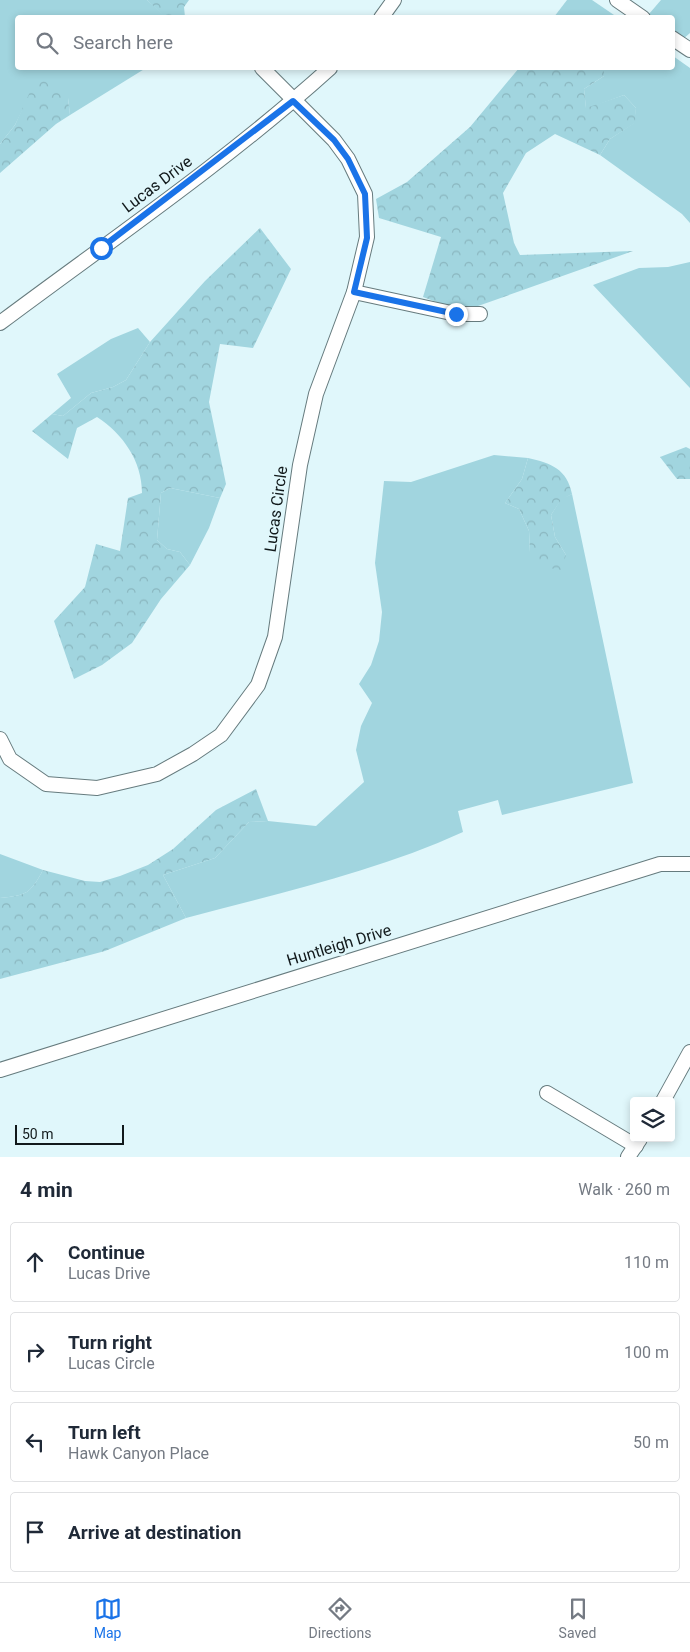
<!DOCTYPE html>
<html lang="en">
<head>
<meta charset="utf-8">
<style>
  body { margin:0; font-family:Roboto,sans-serif; background:#f2f2f3; color:#1f2937 }
  .controls { position:absolute; right:15px; bottom:15px; display:grid; overflow:hidden; border-radius:5px; box-shadow:0 2px 8px #0003 }
  .controls button { width:45px; height:45px; display:grid; place-items:center; padding:0; border:0; border-bottom:1px solid #e0e1e3; background:#fff; color:#1f2937; font:25px sans-serif }
  .scale { position:absolute; left:15px; bottom:12px; width:109px; box-sizing:border-box; padding-left:5px; border:2px solid #11191b; border-top:0; font-size:14px; line-height:18px; white-space:nowrap; color:#11191b; -webkit-text-stroke:4px #e0f7fb; paint-order:stroke }
  .stop { position:absolute; width:15px; height:15px; margin:-11px; border:4px solid #1a73e8; border-radius:50%; background:#fff }
  .stop.end { background:#1a73e8; border-color:#fff; box-shadow:0 1px 5px #0008 }
  .list { margin:0; padding:0; list-style:none }
  h2 { display:flex; justify-content:space-between; align-items:center; height:65px; margin:0; padding:0 20px; font-size:21px }
  h2 small { font-size:16px; font-weight:400; color:#747a83 }
  .list li { display:grid; grid-template-columns:32px 1fr auto; gap:15px; align-items:center; box-sizing:border-box; height:80px; margin:0 10px 10px; padding:0 10px; border:1px solid #e0e1e3; border-radius:5px }
  .list b { display:block; font-size:19px; white-space:nowrap }
  .list p { margin:0; font-size:16px; white-space:nowrap; color:#747a83 }
  .list em { font-size:16px; font-style:normal; color:#747a83 }
  .icon { flex:none; width:28px; height:28px; fill:none; stroke:currentColor; stroke-width:2; stroke-linecap:round; stroke-linejoin:round }
  .map { position:relative; flex:none; width:690px; height:1157px; overflow:hidden }
  .search { position:absolute; background:#fff; box-shadow:0 2px 8px #0003; left:15px; right:15px; top:15px; height:55px; display:flex; align-items:center; gap:12px; box-sizing:border-box; padding:0 18px; border-radius:5px; color:#747a83; font-size:19px }
  .sheet { height:425px; background:#fff }
  nav { display:flex; justify-content:space-around; align-items:center; box-sizing:border-box; height:70px; border-top:1px solid #e0e1e3; background:#fff; font-size:14px; color:#747a83 }
  nav a { display:grid; justify-items:center; gap:2px }
  nav .on { color:#1a73e8 }
  .map>svg:first-child { display:block }
  .green { fill:#a1d5df }
  .forest { fill:url(#forest-crowns) }
  .lines { fill:none; stroke-linecap:round; stroke-linejoin:round }
  .street-casing { stroke:#667b7e; stroke-width:16 }
  .street { stroke:#fff; stroke-width:14 }
  .route { stroke:#1a73e8; stroke-width:6 }
  .labels { text-anchor:middle; dominant-baseline:central; stroke-width:5; stroke-linejoin:round; paint-order:stroke }
  .street-label { font-size:16px; fill:#11191b; stroke:#e0f7fb }
</style>
</head>
<body>
<div class="map">
<svg width="690" height="1157" viewBox="0 0 690 1157">
  <defs>
    <pattern id="forest-crowns" width="20" height="18" patternUnits="userSpaceOnUse" patternTransform="scale(1.25)"><rect width="20" height="18" fill="#a1d5df"/><path d="M2 6a3 3 0 1 1 6 0M12 15a3 3 0 1 1 6 0" fill="none" stroke="#8ab6bf"/></pattern>
  </defs>
  <rect width="100%" height="100%" fill="#e0f7fb"/>
  <g class="green">
    <polygon points="0,0 147,0 166,17 18,18 18,68 146,68 70,115 68,98 25,105 15,125 0,144"/>
    <polygon points="567,0 592,0 617,17 554,17"/>
    <polygon points="661,0 690,0 690,33 683,39 673,32 672,18 654,17 649,14"/>
    <polygon points="673,56 690,68 690,223 682,214 600,155 610,139 634,123 636,108 624,95 586,109 584,89 604,76 604,68 672,68"/>
    <polygon points="690,262 690,388 593,285 639,268 668,267"/>
    <polygon points="138,328 150,342 126,380 113,387 91,393 63,416 52,414 71,398 57,374 111,339"/>
    <path d="M494 455 528 458 522 479 505 503 519 509 529 531 530 552 566 555 555 537 551 515 561 499 572 494 633 783 502 815 498 800 458 811 463 832C375 872 280 893 186 918L163 875 215 858 249 822 268 821 316 826 364 782 356 750 361 726 372 703 359 684 371 665 379 641 382 612 375 563 384 481 411 482Z"/>
    <polygon points="170,488 220,498 209,528 190,565 180,552 167,549 157,540 161,493"/>
    <path d="M0 854 43 870C30 894 27 895 0 898Z"/>
  </g>
  <g class="forest">
    <polygon points="147,0 189,0 184,7 185,17 166,18"/>
    <polygon points="519,68 604,68 604,76 584,89 586,108 624,95 636,108 635,123 610,139 600,155 555,134 526,153 503,193 514,243 520,255 633,251 478,306 447,306 423,297 441,237 379,218 376,199 407,182 470,127"/>
    <polygon points="38,74 68,98 70,115 56,124 0,173 0,144 15,125"/>
    <path d="M260 228 291 269 253 348 220 344 209 402 226 484 220 498 170 488 161 493 157 540 167 549 180 552 190 565 161 599 132 643 102 665 74 679 54 621 85 587 96 544 120 551 128 498 142 493C142 461 123 434 97 417L77 428 68 459 32 431 52 414 63 416 91 393 113 387 126 380 150 342 205 281Z"/>
    <polygon points="686,447 690,449 690,479 677,479 660,457"/>
    <path d="M528 458C551 463 567 469 572 494L561 500 551 515 555 537 566 555 561 570 544 567 530 552 529 531 519 509 505 503 522 479Z"/>
    <path d="M256 789 268 821 249 822 215 858 163 875 186 918 105 951 0 979V898C27 895 30 894 43 870L85 881 100 882 120 876 148 865 173 849 216 810Z"/>
  </g>
  <g class="lines">
    <g class="street-casing">
      <g id="street">
        <polyline points="617,0 643,18"/>
        <polyline points="381,18 394,0"/>
        <polyline points="672,38 690,50"/>
        <polyline points="354,292 456,314 480,314"/>
        <path d="M0 323C111 240 227 161 330 68"/>
        <polyline points="0,739 10,759 46,784 97,788 157,774 193,754 221,735 258,685 275,637 300,465 316,394 354,292 367,237 365,194 348,159 334,140 262,68"/>
        <polyline points="0,1070 660,864 690,864"/>
        <polyline points="547,1093 636,1146"/>
        <polyline points="663,1101 690,1052"/>
        <polyline points="628,1157 640,1139"/>
      </g>
    </g>
    <use href="#street" class="street"/>
  </g>
  <g class="lines">
    <polyline class="route" points="101,248 293,101 334,140 348,159 365,194 367,238 354,292 456,314"/>
  </g>
  <g class="labels">
    <g class="street-label">
      <text transform="translate(157 184) rotate(-37)">Lucas Drive</text>
      <text transform="translate(276 509) rotate(-82)">Lucas Circle</text>
      <text transform="translate(339 945) rotate(-17)">Huntleigh Drive</text>
    </g>
  </g>
</svg>
<div class="controls">
<button><svg class="icon" aria-label="layers" viewBox="0 0 24 24"><path d="M12 4l9 5-9 5-9-5zM3 14l9 5 9-5"/></svg></button>
</div>
<div class="scale">50 m</div>
<div class="stop" style="left:101px;top:248px"></div>
<div class="stop end" style="left:456px;top:314px"></div>
<div class="search"><svg class="icon" aria-label="search" viewBox="0 0 24 24"><circle cx="10" cy="10" r="6"/><path d="M15 15l6 6"/></svg>Search here</div>
</div>
<section class="sheet">
<h2>4 min<small>Walk · 260 m</small></h2>
<ul class="list">
<li><svg class="icon" aria-label="ahead" viewBox="0 0 24 24"><path d="M12 20V5M6 11l6-6 6 6"/></svg><div><b>Continue</b><p>Lucas Drive</p></div><em>110 m</em></li>
<li><svg class="icon" aria-label="right" viewBox="0 0 24 24"><path d="M7 20v-9h11M14 6l5 5-5 5"/></svg><div><b>Turn right</b><p>Lucas Circle</p></div><em>100 m</em></li>
<li><svg class="icon" aria-label="left" viewBox="0 0 24 24"><path d="M17 20v-9H6M10 6l-5 5 5 5"/></svg><div><b>Turn left</b><p>Hawk Canyon Place</p></div><em>50 m</em></li>
<li><svg class="icon" aria-label="arrive" viewBox="0 0 24 24"><path d="M6 21V4h12l-3 4 3 4H6"/></svg><div><b>Arrive at destination</b></div></li>
</ul>
</section>
<nav>
<a class="on"><svg class="icon" aria-label="map" viewBox="0 0 24 24"><path d="M3 6l6-2 6 2 6-2v14l-6 2-6-2-6 2zM9 4v14M15 6v14"/></svg>Map</a>
<a><svg class="icon" aria-label="directions" viewBox="0 0 24 24"><path d="M12 3l9 9-9 9-9-9zM9 14v-3h6M13 9l2 2-2 2"/></svg>Directions</a>
<a><svg class="icon" aria-label="saved" viewBox="0 0 24 24"><path d="M7 4h10v16l-5-4-5 4z"/></svg>Saved</a>
</nav>
</body>
</html>
